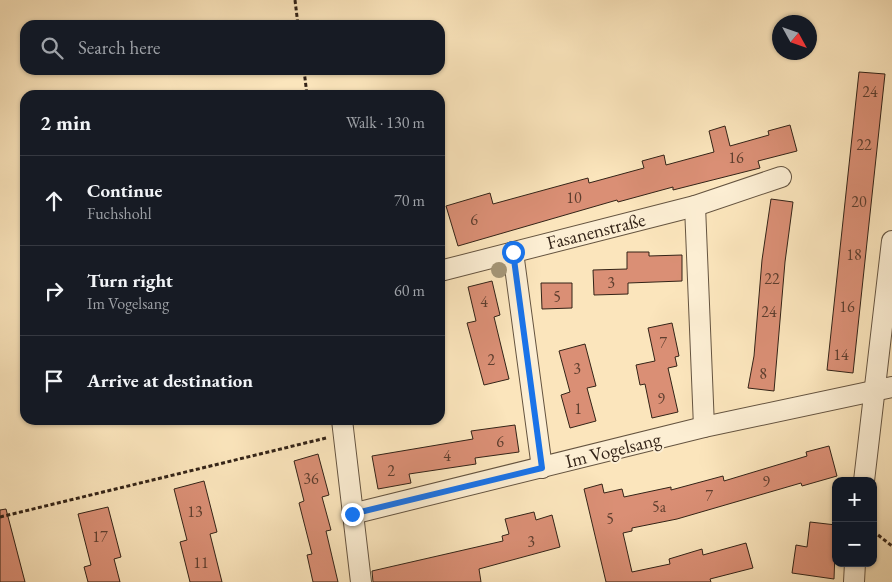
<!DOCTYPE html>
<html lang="en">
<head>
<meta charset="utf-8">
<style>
  body { margin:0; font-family:"EB Garamond",serif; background:#242831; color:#f1f3f6 }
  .controls { position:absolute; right:15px; bottom:15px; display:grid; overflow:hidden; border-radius:10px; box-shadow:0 1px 4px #0004 }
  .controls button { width:45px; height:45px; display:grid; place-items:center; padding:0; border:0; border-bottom:1px solid #363941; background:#171b24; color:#f1f3f6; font:25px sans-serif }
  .compass { position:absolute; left:772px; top:15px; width:45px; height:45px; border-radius:50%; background:#171b24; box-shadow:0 1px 4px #0004; rotate:130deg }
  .stop { position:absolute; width:15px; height:15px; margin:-11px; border:4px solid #1a73e8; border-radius:50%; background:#fff }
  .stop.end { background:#1a73e8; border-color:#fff; box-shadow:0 1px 5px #0008 }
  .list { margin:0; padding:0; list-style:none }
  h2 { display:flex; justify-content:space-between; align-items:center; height:65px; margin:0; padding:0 20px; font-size:21px }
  h2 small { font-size:16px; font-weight:400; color:#9ea1a6 }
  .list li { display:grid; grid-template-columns:32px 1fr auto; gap:15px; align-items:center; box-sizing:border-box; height:90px; padding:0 20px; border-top:1px solid #363941 }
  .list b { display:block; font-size:19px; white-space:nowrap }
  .list p { margin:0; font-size:16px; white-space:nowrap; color:#9ea1a6 }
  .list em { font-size:16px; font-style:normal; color:#9ea1a6 }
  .icon { flex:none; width:28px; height:28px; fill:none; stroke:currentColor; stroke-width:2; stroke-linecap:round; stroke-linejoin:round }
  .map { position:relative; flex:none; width:892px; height:582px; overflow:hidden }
  .search { position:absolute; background:#171b24; box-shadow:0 1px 4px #0004; left:20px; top:20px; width:425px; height:55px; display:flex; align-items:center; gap:12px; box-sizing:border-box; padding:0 18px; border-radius:15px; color:#9ea1a6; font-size:19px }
  .panel { position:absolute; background:#171b24; box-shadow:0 1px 4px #0004; left:20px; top:90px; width:425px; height:335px; border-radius:15px }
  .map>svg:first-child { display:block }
  .building { fill:#da8f75; stroke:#332317 }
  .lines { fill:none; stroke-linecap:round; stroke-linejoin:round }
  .street-casing { stroke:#655440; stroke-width:22 }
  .path { stroke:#332317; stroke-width:3; stroke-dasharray:4 2.5; stroke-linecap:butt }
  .street { stroke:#fceed3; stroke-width:20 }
  .tree { fill:#a49576 }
  .route { stroke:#1a73e8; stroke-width:6 }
  .labels { text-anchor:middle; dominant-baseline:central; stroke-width:4; stroke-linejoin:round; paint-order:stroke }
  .number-label { font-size:16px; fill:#5d3e2e }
  .street-label { font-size:19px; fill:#332317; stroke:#fceed3 }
</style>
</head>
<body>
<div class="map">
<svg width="892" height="582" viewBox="0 0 892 582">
  <rect width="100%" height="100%" fill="#fbe5bc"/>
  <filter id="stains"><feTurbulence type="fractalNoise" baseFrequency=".004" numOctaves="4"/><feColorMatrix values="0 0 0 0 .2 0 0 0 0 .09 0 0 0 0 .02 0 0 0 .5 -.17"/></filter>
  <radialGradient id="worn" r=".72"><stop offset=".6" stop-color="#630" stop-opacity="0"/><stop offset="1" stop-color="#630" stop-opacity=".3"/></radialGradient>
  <g class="building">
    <polygon points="859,72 885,74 853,373 827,370"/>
    <polygon points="790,125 797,151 758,161 760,168 673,190 673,187 618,202 617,200 458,246 446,206 490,193 493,204 588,178 589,183 644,168 642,161 664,155 666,165 714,152 709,131 725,126 730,146 769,135 768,131"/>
    <polygon points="771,199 793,202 785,262 774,391 748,388 754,356 762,260"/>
    <polygon points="627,252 649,252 649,256 682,255 682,281 628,283 628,294 594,295 593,270 627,269"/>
    <polygon points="492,281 500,315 494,317 509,379 484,385 467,323 476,321 468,287"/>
    <polygon points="541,283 572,283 572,308 542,309"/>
    <polygon points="672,323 679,356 675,357 677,366 668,368 678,412 652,418 645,384 640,385 636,365 655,361 648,328"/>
    <polygon points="585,344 596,386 587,388 596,421 570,428 561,395 570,392 559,351"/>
    <polygon points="515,425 519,452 475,458 476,464 409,474 411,483 378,489 372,456 473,439 471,431"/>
    <polygon points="829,446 837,476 802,486 801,483 677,519 632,528 632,531 623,533 632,572 670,564 669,559 702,549 703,555 746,543 753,568 710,579 711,582 606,582 584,489 602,484 604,493 622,489 624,497 671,487 671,490 723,476 724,481 807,456 806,452"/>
    <polygon points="318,454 329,495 322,497 331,530 326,531 338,582 313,582 307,555 312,554 299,503 304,501 294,461"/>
    <polygon points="204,481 217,532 210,534 222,582 190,582 180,542 187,540 174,489"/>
    <polygon points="108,507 121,557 114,559 120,582 88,582 84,567 91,565 78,514"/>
    <polygon points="6,509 25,582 0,582 0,510"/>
    <polygon points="534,512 536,520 552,515 560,547 479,569 481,582 373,582 372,571 503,541 502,536 509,534 505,519"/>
    <polygon points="810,522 836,525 834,579 792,573 796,545 807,547"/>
  </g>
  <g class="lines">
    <g class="street-casing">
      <g id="street">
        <polyline points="695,206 704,427"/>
        <polyline points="513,252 542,468"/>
        <polyline points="440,271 695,206 781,177"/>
        <polyline points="342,420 361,582"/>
        <polyline points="864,481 892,241"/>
        <polyline points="352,514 704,427 892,387"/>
        <polyline points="854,582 855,563"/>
      </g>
    </g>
    <g class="path">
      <polyline points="295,0 298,25"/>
      <polyline points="304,70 307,95"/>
      <polyline points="0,517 326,438"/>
      <polyline points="873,531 892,546"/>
    </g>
    <use href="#street" class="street"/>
  </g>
  <circle class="tree" cx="499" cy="270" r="8"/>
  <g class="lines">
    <polyline class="route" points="352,514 542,468 513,252"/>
  </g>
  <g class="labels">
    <g class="number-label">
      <text x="870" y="91">24</text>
      <text x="864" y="144">22</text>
      <text x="736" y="157">16</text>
      <text x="574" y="197">10</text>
      <text x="859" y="201">20</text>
      <text x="474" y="219">6</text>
      <text x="854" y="254">18</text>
      <text x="772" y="278">22</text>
      <text x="611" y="282">3</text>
      <text x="557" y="296">5</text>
      <text x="484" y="301">4</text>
      <text x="847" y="306">16</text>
      <text x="769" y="311">24</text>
      <text x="663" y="342">7</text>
      <text x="841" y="354">14</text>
      <text x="491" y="359">2</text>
      <text x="577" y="368">3</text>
      <text x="763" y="373">8</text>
      <text x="661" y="398">9</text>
      <text x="578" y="408">1</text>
      <text x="500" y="441">6</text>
      <text x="447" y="455">4</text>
      <text x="391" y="470">2</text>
      <text x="311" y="478">36</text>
      <text x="766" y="481">9</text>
      <text x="709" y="495">7</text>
      <text x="659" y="506">5a</text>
      <text x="195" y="511">13</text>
      <text x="610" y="518">5</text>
      <text x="100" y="536">17</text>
      <text x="531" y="541">3</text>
      <text x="201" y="562">11</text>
    </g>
    <g class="street-label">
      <text transform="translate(596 231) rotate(-14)">Fasanenstraße</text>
      <text transform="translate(613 450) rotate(-14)">Im Vogelsang</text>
    </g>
  </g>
  <rect width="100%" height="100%" filter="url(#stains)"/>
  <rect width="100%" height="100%" fill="url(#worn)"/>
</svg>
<div class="controls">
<button>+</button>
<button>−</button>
</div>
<svg class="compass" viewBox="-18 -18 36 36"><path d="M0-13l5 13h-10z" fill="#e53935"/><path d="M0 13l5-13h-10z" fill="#9ea1a6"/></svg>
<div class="stop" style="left:513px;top:252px"></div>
<div class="stop end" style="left:352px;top:514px"></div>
<div class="search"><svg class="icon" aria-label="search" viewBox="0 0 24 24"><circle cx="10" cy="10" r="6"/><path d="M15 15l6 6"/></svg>Search here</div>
<section class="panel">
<h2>2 min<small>Walk · 130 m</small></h2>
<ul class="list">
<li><svg class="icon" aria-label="ahead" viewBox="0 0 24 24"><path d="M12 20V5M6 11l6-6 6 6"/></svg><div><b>Continue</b><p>Fuchshohl</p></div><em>70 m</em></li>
<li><svg class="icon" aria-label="right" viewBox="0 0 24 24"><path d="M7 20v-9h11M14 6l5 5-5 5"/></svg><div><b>Turn right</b><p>Im Vogelsang</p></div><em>60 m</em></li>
<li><svg class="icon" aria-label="arrive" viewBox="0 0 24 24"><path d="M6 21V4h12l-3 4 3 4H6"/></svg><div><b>Arrive at destination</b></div></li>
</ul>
</section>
</div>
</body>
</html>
